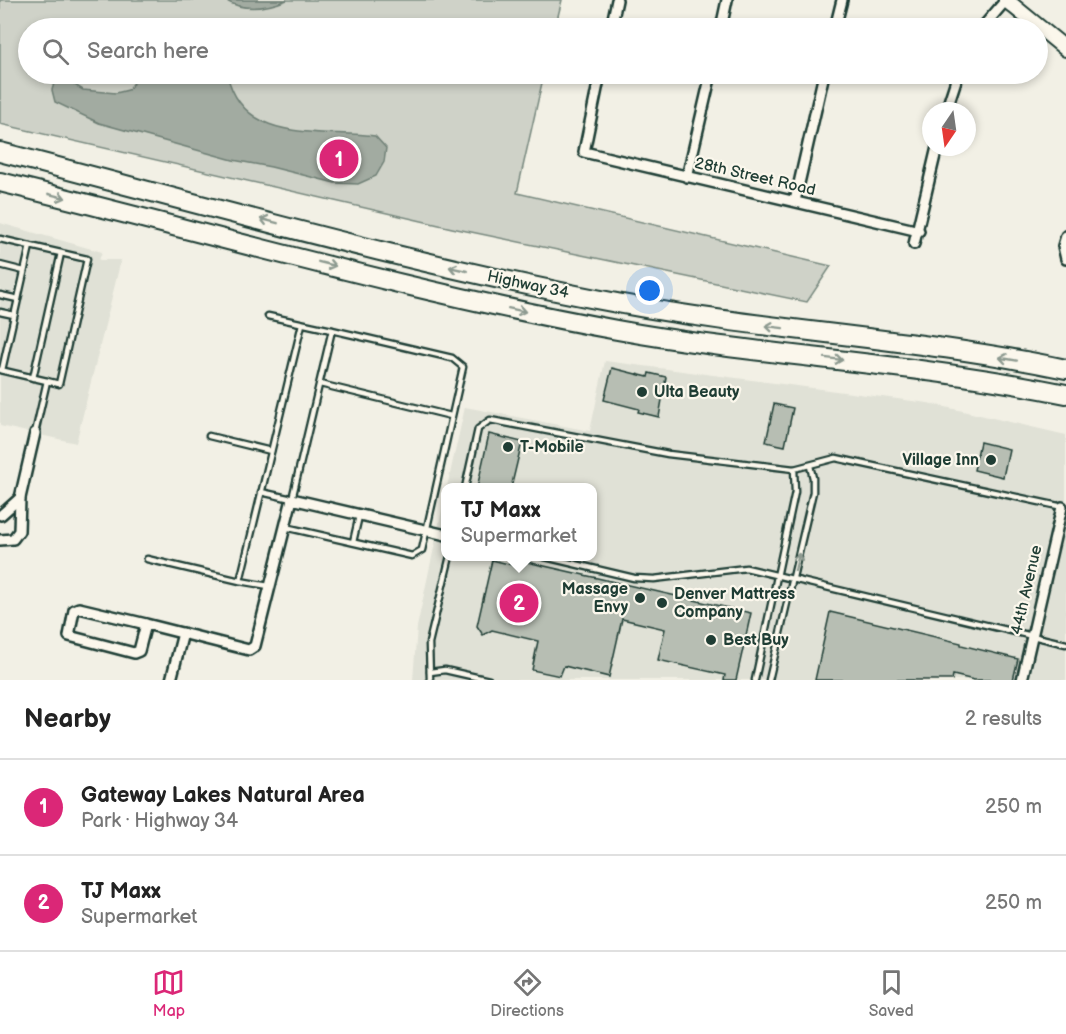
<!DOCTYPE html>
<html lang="en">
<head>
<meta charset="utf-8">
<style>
  body { margin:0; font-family:"Balsamiq Sans",sans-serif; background:#f6f6f6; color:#222 }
  .compass { position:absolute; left:922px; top:102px; width:54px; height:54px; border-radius:50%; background:#fff; box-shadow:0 3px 9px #0003; rotate:193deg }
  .you { position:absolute; left:650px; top:291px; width:21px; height:21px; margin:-15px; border:4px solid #fff; border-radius:50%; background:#1a73e8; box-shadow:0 0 0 9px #1a73e833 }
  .badge { display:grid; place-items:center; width:39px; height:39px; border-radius:50%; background:#db2777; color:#fff; font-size:20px; font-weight:700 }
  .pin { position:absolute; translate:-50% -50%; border:3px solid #fff; box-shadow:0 2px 6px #0006 }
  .popup { position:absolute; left:441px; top:483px; width:156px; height:78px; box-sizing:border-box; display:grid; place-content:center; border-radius:12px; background:#fff; filter:drop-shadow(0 2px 4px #0005); font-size:20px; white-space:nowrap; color:#767676 }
  .popup b { font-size:22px; color:#222 }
  .popup::after { content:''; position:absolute; left:50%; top:100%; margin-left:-12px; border:12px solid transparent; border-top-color:#fff }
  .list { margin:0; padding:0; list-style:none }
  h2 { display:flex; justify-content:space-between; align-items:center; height:78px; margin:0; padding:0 24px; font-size:26px }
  h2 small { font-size:20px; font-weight:400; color:#767676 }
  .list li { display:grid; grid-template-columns:39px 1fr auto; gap:18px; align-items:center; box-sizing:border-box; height:96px; padding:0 24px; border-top:2px solid #e0e0e0 }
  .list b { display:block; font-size:22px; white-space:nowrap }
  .list p { margin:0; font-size:20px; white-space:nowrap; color:#767676 }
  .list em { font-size:20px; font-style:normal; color:#767676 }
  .icon { flex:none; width:33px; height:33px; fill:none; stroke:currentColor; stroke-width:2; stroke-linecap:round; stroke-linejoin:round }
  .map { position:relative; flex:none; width:1066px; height:680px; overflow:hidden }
  .search { position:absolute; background:#fff; box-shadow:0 3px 9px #0003; left:18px; right:18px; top:18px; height:66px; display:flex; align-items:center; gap:15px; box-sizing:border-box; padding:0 21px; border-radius:33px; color:#767676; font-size:22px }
  .sheet { height:270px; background:#fff }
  nav { display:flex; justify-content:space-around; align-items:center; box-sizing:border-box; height:84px; border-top:2px solid #e0e0e0; background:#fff; font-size:16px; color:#767676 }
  nav a { display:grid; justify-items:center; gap:3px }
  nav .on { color:#db2777 }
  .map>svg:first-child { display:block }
  .built { fill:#e0e1d6 }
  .green { fill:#cfd2c8; stroke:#77887e; stroke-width:1.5 }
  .water { fill:#a2aba1; stroke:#6e7f75; stroke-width:1.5 }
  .building { fill:#b7beb3; stroke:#1f3d34; stroke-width:1.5 }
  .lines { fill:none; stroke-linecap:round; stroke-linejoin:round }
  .lane-casing { stroke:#1f3d34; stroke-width:9 }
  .street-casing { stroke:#1f3d34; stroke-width:14 }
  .secondary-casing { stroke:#1f3d34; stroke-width:18 }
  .highway-casing { stroke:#1f3d34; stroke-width:22 }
  .lane { stroke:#fbf7ec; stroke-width:4.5 }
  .street { stroke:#fbf7ec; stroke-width:9 }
  .secondary { stroke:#fbf7ec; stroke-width:14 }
  .highway { stroke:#fbf7ec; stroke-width:18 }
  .oneway { stroke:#8d9a90 }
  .poi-dot { fill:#1f3d34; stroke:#fbf7ec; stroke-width:2 }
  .labels { text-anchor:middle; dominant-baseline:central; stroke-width:4.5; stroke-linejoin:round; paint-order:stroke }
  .street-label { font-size:16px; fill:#1f3d34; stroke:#fbf7ec }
  .poi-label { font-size:16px; font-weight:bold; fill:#1f3d34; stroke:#fbf7ec; text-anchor:start }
</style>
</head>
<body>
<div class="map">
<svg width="1066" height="680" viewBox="0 0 1066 680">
  <rect width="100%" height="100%" fill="#f2f0e5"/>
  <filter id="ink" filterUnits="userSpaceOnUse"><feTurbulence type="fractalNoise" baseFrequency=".0167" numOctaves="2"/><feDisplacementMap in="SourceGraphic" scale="12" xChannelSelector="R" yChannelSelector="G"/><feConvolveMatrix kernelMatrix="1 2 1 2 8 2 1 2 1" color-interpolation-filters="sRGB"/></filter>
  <g filter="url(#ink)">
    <g class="built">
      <polygon points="0,223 102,252 99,260 121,260 76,443 0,426"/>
      <polygon points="605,361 928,403 1066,435 1066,680 413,680 417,627 445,496 446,556 592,556 592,488 447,487 465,407 590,431"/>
    </g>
    <polygon class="green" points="0,0 562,0 555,28 28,28 28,74 544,74 517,193 831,266 807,302 452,228 0,124"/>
    <g class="water">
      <path d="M225 0H287C267 8 244 12 225 0Z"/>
      <path d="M57 74 83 90 116 93 128 90 141 74H227C243 145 320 129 375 136L386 148 384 162 376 176 358 184 335 183 271 167 233 160 99 123 55 102 52 90Z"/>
    </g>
    <g class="building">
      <polygon points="612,368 648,377 649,373 666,377 659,417 638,412 639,409 604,400"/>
      <polygon points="774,404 793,408 785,446 766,442"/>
      <polygon points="489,434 522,442 511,488 477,488"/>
      <polygon points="980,442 1009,449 1003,477 974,470"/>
      <polygon points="492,560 517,566 518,560 751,613 736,680 724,680 725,675 658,660 665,629 622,619 609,677 564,666 560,676 532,670 538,641 492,630 483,635 477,626"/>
      <polygon points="830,612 961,643 961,645 1018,659 1013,680 974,680 953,675 952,680 815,680"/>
    </g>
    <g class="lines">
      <g class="lane-casing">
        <g id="lane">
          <polyline points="0,239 87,259 59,384 47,381 35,433"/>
          <polyline points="0,265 24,271"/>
          <polyline points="0,295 18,299"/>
          <polyline points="0,312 14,315"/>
          <polyline points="268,316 332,330"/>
          <polyline points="0,370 47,381"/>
          <polyline points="2,370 30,246"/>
          <polyline points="33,378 61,253"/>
          <polyline points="320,384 451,416"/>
          <polyline points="209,436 271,451"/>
          <polyline points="465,488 478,429 490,420 668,454 794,469 836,458 1063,507"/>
          <polyline points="261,492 292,499 332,330 452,358 463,367 422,550 412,556 285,527"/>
          <polyline points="353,542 359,516"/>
          <polyline points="541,556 634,578 654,579 746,568 1066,644"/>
          <polyline points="147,559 240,581 302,324"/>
          <polyline points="240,581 269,586"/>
          <polyline points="430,672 445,670 489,680"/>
          <polyline points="430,680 429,643 450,556"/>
          <polyline points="755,680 795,492 794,469"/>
          <polyline points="769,680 813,492 813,478 810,466"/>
        </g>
      </g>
      <g class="street-casing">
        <g id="street">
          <polyline points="611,28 617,0"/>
          <polyline points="721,28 727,0"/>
          <polyline points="835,28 842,0"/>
          <polyline points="982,28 1006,0"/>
          <polyline points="600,74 584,152 919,231"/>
          <polyline points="946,111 958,74"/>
          <polyline points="687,177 711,74"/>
          <polyline points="795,201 824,74"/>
          <polyline points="1066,236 1063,246 1066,259"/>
          <polyline points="914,244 937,147"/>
          <polyline points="1,515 20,498"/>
          <polyline points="0,540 13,539 19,531 20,498 35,433"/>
          <polyline points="146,624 79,608 74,610 69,636 134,653 139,651 146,624 249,650 255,646 292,499 446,535"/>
          <polyline points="171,680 183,633"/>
          <polyline points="1022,680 1062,507"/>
        </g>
      </g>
      <g class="secondary-casing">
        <polyline id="secondary" points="1006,0 1066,49"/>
      </g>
      <g class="highway-casing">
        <g id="highway">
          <path d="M0 152C205 205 409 264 617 303 766 331 918 338 1066 369"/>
          <path d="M0 182C205 232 409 292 617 330 766 357 917 363 1066 394"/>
        </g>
      </g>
      <use href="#lane" class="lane"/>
      <use href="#street" class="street"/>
      <use href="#secondary" class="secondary"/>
      <use href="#highway" class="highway"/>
    </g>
    <defs><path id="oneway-shaft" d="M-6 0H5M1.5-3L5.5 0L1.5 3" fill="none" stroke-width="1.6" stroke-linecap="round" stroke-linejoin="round" transform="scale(1.5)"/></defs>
    <g class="oneway">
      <use href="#oneway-shaft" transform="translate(57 196) rotate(14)"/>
      <use href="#oneway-shaft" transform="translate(269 221) rotate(-166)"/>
      <use href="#oneway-shaft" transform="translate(327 264) rotate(14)"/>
      <use href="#oneway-shaft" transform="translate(458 269) rotate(-167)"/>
      <use href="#oneway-shaft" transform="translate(517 310) rotate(12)"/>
      <use href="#oneway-shaft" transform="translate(774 327) rotate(-173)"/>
      <use href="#oneway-shaft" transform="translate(834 359) rotate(7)"/>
      <use href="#oneway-shaft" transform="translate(1008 359) rotate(-170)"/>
      <use href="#oneway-shaft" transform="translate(797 562) rotate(-77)"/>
    </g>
  </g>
  <g class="poi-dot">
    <circle cx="642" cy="392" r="6"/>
    <circle cx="508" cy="447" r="6"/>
    <circle cx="991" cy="460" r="6"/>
    <circle cx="640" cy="598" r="6"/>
    <circle cx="662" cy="603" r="6"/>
    <circle cx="711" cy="640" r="6"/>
  </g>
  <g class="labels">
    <g class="street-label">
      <text transform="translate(755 177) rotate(13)">28th Street Road</text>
      <text transform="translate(528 285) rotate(12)">Highway 34</text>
      <text transform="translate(1027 590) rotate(-77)">44th Avenue</text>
    </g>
    <g class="poi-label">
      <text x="654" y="392">Ulta Beauty</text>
      <text x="520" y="447">T-Mobile</text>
      <text x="979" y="460" text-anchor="end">Village Inn</text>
      <text x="628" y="589" text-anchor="end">Massage<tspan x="628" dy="18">Envy</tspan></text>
      <text x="674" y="594">Denver Mattress<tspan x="674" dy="18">Company</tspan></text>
      <text x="723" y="640">Best Buy</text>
    </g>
  </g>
</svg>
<svg class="compass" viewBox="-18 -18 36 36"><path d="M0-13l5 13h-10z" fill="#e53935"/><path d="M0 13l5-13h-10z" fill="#767676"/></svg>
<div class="you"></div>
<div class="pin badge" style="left:339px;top:159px">1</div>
<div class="pin badge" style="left:519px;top:603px">2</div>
<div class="popup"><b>TJ Maxx</b>Supermarket</div>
<div class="search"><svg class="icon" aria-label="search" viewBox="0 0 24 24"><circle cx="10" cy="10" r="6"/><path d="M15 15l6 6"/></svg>Search here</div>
</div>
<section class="sheet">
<h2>Nearby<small>2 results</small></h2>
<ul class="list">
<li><span class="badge">1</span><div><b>Gateway Lakes Natural Area</b><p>Park · Highway 34</p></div><em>250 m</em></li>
<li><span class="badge">2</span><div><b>TJ Maxx</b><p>Supermarket</p></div><em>250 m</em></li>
</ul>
</section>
<nav>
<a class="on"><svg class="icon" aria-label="map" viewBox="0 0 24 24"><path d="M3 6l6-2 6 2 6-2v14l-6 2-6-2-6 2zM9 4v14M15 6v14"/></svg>Map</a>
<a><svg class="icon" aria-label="directions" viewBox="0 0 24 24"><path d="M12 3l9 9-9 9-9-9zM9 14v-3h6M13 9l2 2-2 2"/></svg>Directions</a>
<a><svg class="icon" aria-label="saved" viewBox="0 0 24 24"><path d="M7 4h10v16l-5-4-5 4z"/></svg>Saved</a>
</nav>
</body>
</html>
